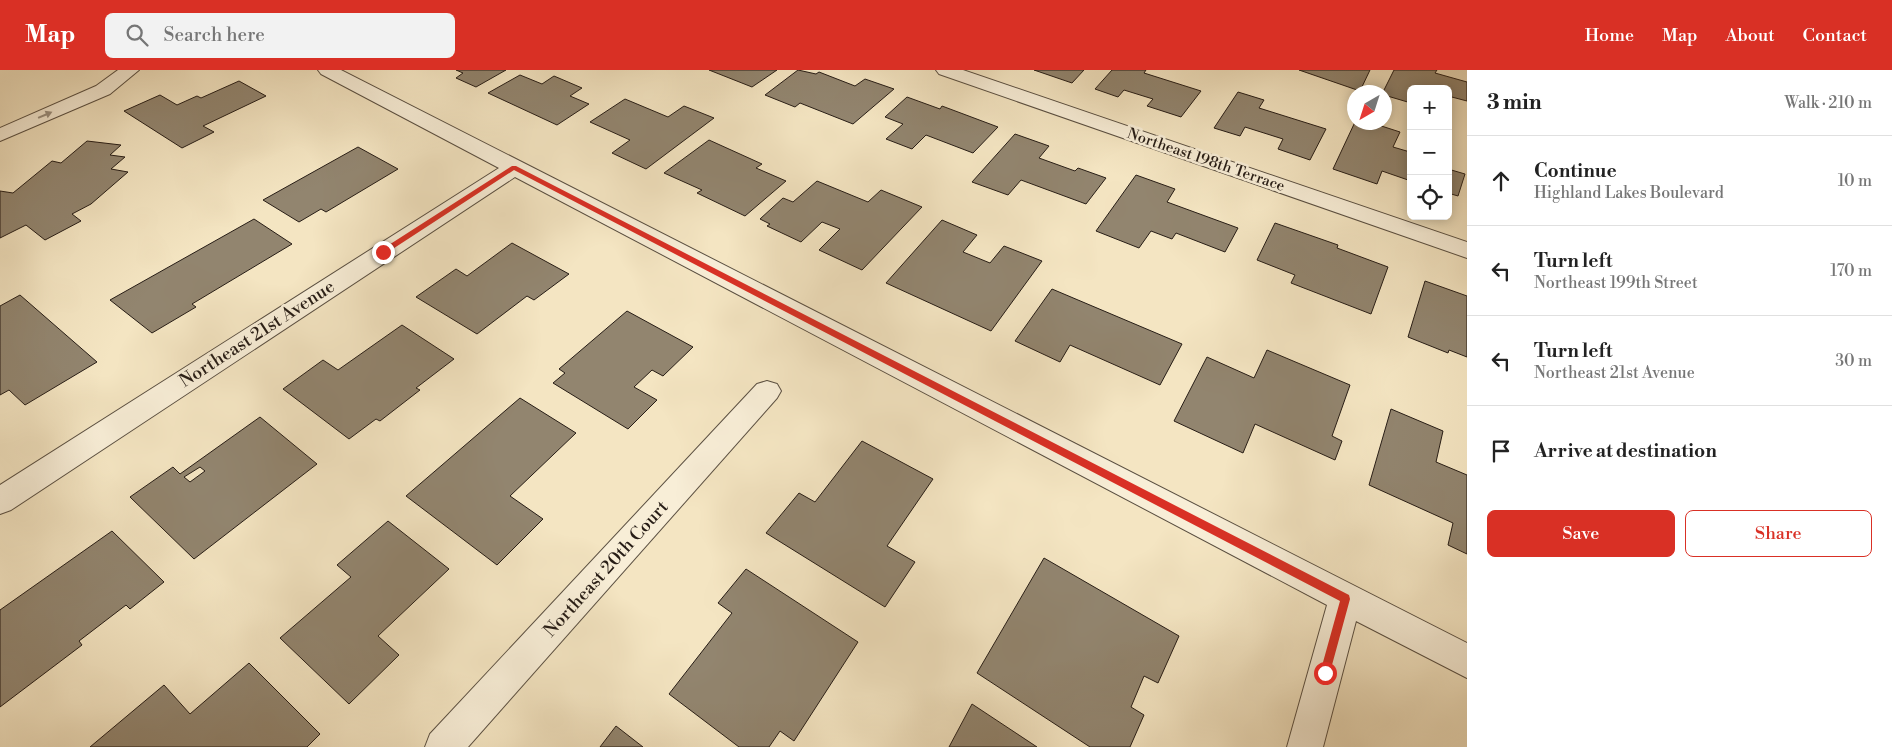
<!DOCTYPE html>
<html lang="en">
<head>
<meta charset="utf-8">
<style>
  body { margin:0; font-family:"Libre Bodoni",serif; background:#f2f2f2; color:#222 }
  .controls { position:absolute; right:15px; top:15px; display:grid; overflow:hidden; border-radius:8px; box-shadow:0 2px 12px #0003 }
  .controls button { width:45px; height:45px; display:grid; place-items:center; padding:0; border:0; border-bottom:1px solid #e0e0e0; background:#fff; color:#222; font:25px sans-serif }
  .compass { position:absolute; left:1347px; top:15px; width:45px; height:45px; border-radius:50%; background:#fff; box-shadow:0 2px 12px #0003; rotate:219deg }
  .stop { position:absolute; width:15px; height:15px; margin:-11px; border:4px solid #d93025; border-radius:50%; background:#fff }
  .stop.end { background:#d93025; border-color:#fff; box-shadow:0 1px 5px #0008 }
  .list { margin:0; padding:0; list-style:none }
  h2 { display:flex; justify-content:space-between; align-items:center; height:65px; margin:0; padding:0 20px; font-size:21px }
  h2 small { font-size:16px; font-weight:400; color:#767676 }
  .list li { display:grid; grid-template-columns:32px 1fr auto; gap:15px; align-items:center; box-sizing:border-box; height:90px; padding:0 20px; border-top:1px solid #e0e0e0 }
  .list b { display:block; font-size:19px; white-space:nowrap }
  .list p { margin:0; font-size:16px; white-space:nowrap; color:#767676 }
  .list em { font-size:16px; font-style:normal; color:#767676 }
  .actions { display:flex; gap:10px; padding:15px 20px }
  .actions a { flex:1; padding:11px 0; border:1px solid #d93025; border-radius:8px; text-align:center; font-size:18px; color:#d93025 }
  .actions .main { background:#d93025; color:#fff }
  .icon { flex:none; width:28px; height:28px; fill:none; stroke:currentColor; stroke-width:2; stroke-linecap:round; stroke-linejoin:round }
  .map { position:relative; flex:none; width:1467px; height:677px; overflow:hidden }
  header { display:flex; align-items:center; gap:30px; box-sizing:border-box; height:70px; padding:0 25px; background:#d93025; color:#fff }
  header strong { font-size:24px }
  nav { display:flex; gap:28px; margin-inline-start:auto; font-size:18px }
  .search { width:350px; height:45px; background:#f2f2f2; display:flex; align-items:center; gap:12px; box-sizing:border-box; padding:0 18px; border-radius:8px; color:#767676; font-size:19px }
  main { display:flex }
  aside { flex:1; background:#fff }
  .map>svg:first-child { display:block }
  .building { fill:#92856f; stroke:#271d16; fill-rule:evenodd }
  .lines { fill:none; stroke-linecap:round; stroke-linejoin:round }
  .minor-casing { stroke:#5a4f41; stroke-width:2 }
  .minor { fill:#f8eed7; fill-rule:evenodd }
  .oneway { fill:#9a9080 }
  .route { fill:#d93025 }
  .labels { text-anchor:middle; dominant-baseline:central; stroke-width:5; stroke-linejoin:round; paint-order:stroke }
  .far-street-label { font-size:15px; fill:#271d16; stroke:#f8eed7 }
  .street-label { font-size:18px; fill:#271d16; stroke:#f8eed7 }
</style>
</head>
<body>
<header>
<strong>Map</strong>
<div class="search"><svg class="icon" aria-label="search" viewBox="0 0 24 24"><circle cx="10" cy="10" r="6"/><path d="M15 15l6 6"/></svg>Search here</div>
<nav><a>Home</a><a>Map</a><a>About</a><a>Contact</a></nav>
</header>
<main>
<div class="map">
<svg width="1467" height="677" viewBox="0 0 1467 677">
  <rect width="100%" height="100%" fill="#f4e5c2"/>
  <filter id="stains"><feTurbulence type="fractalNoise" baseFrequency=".004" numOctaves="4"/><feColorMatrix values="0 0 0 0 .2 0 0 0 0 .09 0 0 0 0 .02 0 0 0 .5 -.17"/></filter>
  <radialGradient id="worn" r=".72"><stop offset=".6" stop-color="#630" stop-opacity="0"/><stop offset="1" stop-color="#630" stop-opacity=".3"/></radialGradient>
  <g class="building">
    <polygon points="456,0 506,0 476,17 456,8 463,3"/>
    <polygon points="709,0 777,0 752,17"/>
    <polygon points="798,0 816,4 819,2 855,16 865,9 894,19 853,54 800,33 795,37 765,25"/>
    <polygon points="1034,0 1084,0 1072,13"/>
    <polygon points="1112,0 1146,0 1144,3 1201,21 1181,47 1147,36 1153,29 1124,20 1118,27 1095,19"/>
    <polygon points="1299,0 1370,0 1360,21"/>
    <polygon points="1394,0 1437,0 1435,3 1467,12 1467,31 1448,26 1448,19 1411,19 1411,33 1384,25 1383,22"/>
    <polygon points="520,5 542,14 554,6 582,18 570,26 589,34 557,55 488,23"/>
    <polygon points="239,11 266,26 203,56 214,62 182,78 124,41 160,25 177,35 197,26 201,28"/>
    <polygon points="1238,22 1264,30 1259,38 1326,59 1310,90 1278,79 1283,69 1245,57 1240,66 1214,58"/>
    <polygon points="907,27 940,39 942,36 998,57 973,83 926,65 912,79 886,69 903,54 885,47"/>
    <polygon points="625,29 668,47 684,36 714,48 646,99 612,83 630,70 590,52"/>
    <polygon points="1355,52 1369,52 1400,62 1393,77 1410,82 1411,111 1382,101 1377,114 1333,99"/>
    <polygon points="1015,64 1049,76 1039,88 1075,101 1078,98 1106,108 1086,134 1021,110 1008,125 972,112"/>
    <polygon points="709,70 762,94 756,98 786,111 745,146 697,123 702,120 664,103"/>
    <polygon points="87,71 121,75 110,85 125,87 111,99 128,102 91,134 72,144 81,151 45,170 26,155 0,168 0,121 13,123 52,91 61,93"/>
    <polygon points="358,77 398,99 326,142 321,139 299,152 263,130"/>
    <polygon points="1448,99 1465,104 1458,126 1448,123"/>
    <polygon points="1136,105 1175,119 1167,132 1238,158 1225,182 1176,163 1172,169 1151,161 1139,178 1096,161"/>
    <polygon points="817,111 868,132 881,120 922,137 862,200 819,180 840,159 822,152 801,172 767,156 770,154 760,149 783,128 793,132"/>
    <polygon points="254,149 292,174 192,234 196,237 152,263 110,230"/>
    <polygon points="942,150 977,165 963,182 990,193 1004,176 1042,191 991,261 886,213"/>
    <polygon points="1275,153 1338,175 1337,178 1388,197 1371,244 1291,213 1295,205 1257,190"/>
    <polygon points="512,173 569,204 534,230 527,226 477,264 416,227 456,199 467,206"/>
    <polygon points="1425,211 1467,226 1467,287 1449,280 1448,283 1408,267"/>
    <polygon points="1052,219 1182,274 1160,315 1070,275 1060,292 1015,271"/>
    <polygon points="20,225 97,292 25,335 9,320 0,325 0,236"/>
    <polygon points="627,241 693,277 663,306 652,300 634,317 657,330 628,359 553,313 565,303 559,299"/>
    <polygon points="402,255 454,289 416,318 420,320 380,351 376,349 349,369 283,319 323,290 338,300"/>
    <polygon points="1267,280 1350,315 1332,366 1342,371 1335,390 1255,354 1243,383 1174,351 1207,287 1254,308"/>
    <polygon points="520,328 576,363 510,426 543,449 497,495 406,426"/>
    <polygon points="1391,339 1443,361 1436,392 1467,405 1467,484 1448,475 1453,453 1369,415"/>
    <path d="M260 347 317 394 194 489 130 427 173 397 180 404ZM200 397 205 401 190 412 184 407Z"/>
    <polygon points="862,371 933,409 887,476 915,492 885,537 766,463 799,423 815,432"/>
    <polygon points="388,451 449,499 378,566 399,585 349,634 280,568 351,507 337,495"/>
    <polygon points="112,461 164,512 130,539 126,535 79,571 82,575 0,637 0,540"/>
    <polygon points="1044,488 1179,566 1158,613 1144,606 1131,637 1144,645 1130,677 1090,677 977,603"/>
    <polygon points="746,499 858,572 794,671 780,661 769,677 739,677 669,624 732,543 718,533"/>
    <polygon points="249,593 320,664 307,677 90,677 164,615 190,644"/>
    <polygon points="972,634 1037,677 949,677"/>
    <polygon points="616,656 643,677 600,677"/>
  </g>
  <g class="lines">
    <g class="minor-casing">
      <g id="minor">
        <polygon points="118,0 139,0 110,24 0,71 0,58 96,16"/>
        <polygon points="318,0 341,0 1467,573 1467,608 1356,551 1323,677 1287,677 1327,535 515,107 11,440 0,444 0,415 499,98 321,4"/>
        <polygon points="936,0 963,0 1467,172 1467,188 939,4"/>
        <polygon points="767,311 777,314 781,321 777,328 468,677 425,677 430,664 757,314"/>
      </g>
    </g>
    <use href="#minor" class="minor"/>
  </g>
  <defs><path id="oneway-solid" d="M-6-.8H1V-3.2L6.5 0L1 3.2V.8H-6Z" transform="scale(1.25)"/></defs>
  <use class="oneway" href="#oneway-solid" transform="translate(45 45) rotate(-23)"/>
  <polygon class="route" points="512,96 516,96 1349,525 1350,529 1329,606 1325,608 1320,603 1340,531 514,100 385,184 381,184 381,180"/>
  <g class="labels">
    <g class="far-street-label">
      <text transform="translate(1206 90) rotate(19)">Northeast 198th Terrace</text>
    </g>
    <g class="street-label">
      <text transform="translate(257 264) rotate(-33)">Northeast 21st Avenue</text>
      <text transform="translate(606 499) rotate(-48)">Northeast 20th Court</text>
    </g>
  </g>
  <rect width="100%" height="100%" filter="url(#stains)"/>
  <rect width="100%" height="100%" fill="url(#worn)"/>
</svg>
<div class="controls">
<button>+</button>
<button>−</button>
<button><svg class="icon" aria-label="locate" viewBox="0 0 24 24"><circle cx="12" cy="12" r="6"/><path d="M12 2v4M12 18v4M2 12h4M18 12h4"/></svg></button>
</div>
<svg class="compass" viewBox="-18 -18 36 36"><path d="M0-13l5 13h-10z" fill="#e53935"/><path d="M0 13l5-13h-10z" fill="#767676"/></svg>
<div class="stop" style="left:1325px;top:603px"></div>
<div class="stop end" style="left:383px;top:182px"></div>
</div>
<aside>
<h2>3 min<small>Walk · 210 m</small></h2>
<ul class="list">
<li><svg class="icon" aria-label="ahead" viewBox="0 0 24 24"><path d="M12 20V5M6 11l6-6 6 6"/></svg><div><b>Continue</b><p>Highland Lakes Boulevard</p></div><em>10 m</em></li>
<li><svg class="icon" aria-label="left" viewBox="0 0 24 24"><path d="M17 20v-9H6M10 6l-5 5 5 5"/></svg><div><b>Turn left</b><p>Northeast 199th Street</p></div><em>170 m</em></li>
<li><svg class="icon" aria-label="left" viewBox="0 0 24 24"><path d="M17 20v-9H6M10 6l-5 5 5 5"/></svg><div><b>Turn left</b><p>Northeast 21st Avenue</p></div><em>30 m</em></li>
<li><svg class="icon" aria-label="arrive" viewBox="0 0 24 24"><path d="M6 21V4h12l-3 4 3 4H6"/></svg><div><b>Arrive at destination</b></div></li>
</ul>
<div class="actions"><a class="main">Save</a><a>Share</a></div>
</aside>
</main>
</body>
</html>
